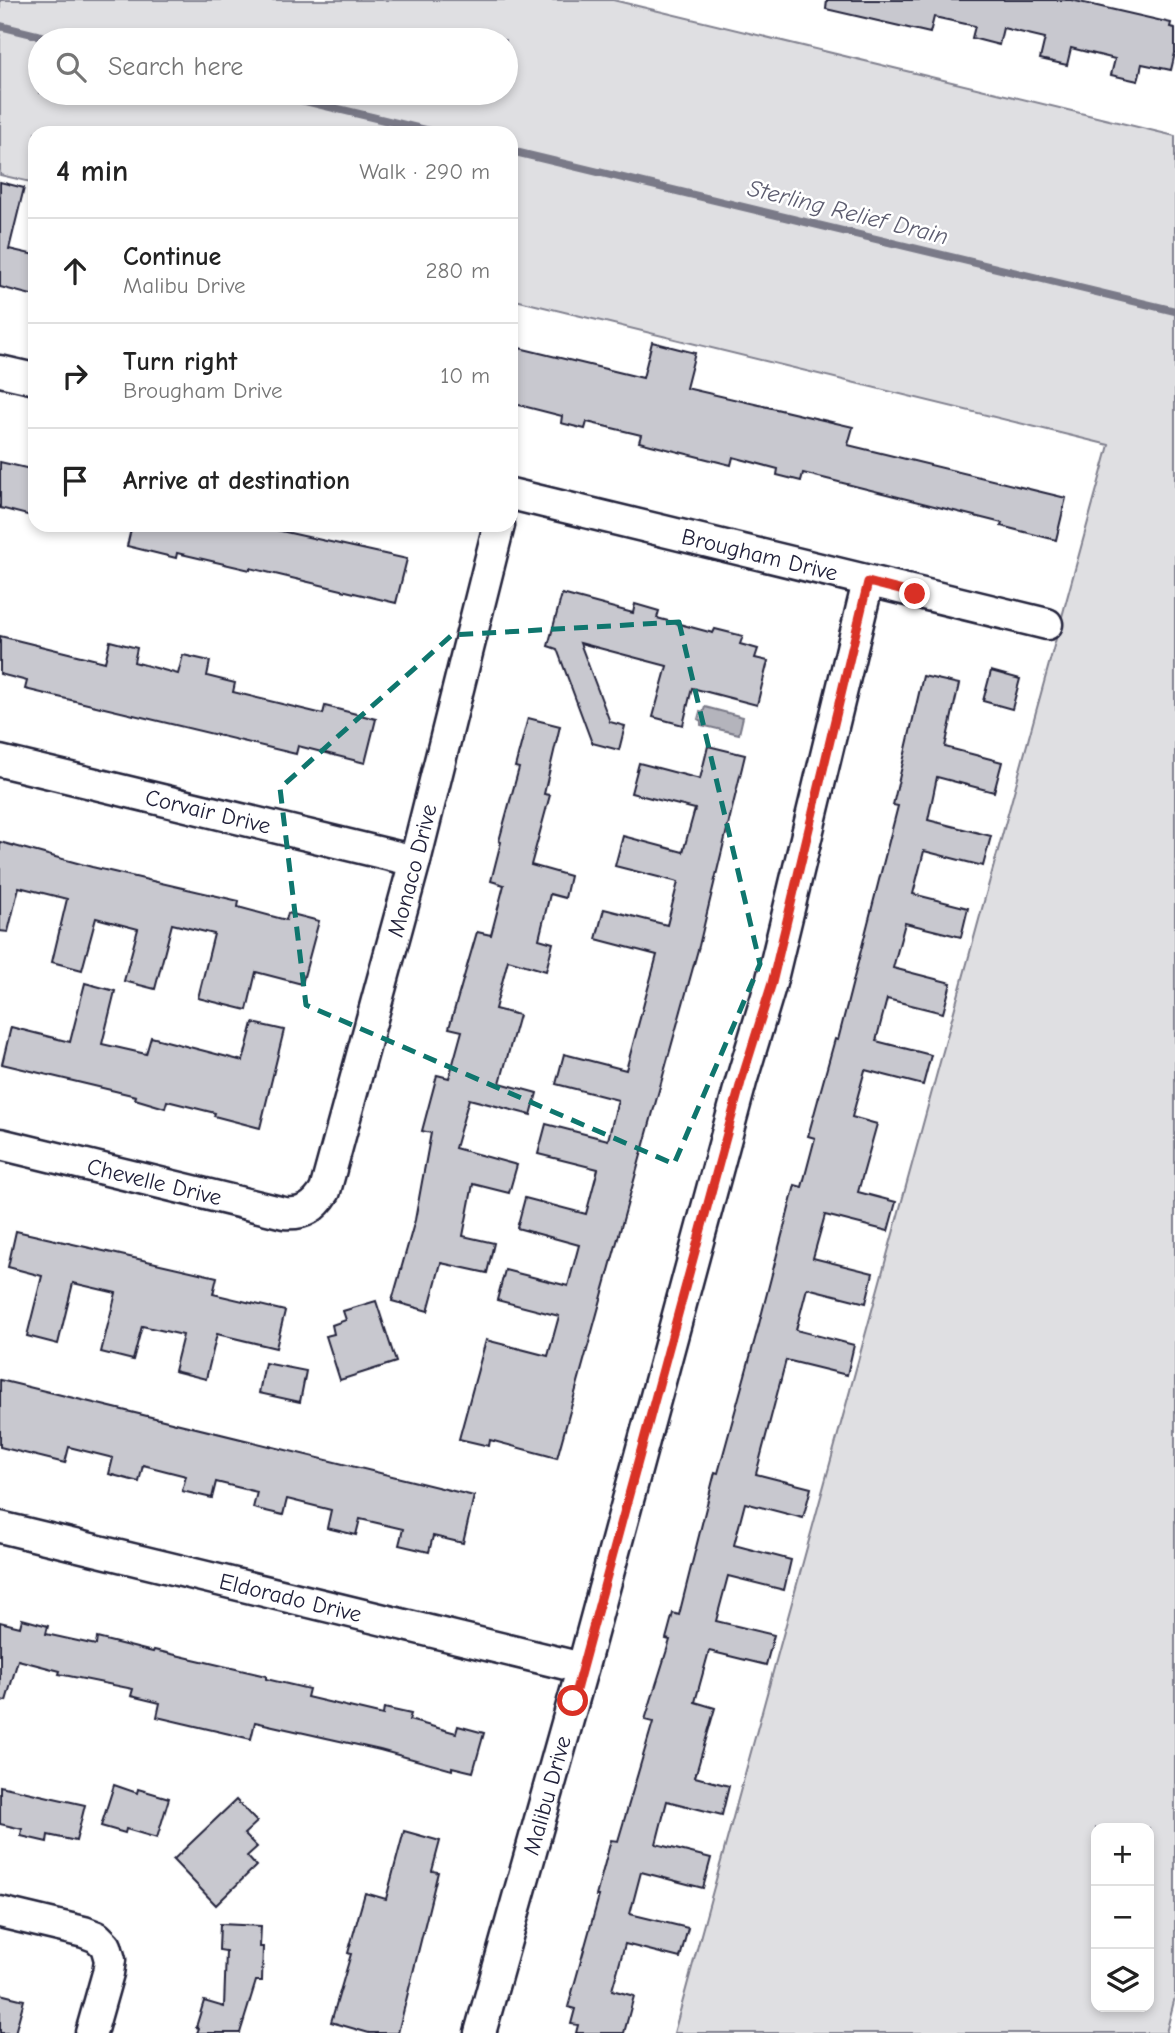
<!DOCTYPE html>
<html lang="en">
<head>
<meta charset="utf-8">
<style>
  body { margin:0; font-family:"Comic Neue",sans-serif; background:#f6f6f6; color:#222 }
  .controls { position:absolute; right:21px; bottom:21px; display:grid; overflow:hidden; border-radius:14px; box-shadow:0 4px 10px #0003 }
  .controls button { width:63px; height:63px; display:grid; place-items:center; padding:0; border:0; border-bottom:2px solid #e0e0e0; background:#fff; color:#222; font:35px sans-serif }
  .stop { position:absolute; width:21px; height:21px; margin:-16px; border:5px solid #d93025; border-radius:50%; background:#fff }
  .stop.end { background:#d93025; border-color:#fff; box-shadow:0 2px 7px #0008 }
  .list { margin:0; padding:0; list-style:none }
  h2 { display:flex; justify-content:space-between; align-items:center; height:91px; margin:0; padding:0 28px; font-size:30px }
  h2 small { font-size:23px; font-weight:400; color:#767676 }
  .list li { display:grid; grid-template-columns:46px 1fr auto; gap:21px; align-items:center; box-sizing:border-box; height:105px; padding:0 28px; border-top:2px solid #e0e0e0 }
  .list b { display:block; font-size:26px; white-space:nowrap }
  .list p { margin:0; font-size:23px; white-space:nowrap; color:#767676 }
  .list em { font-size:23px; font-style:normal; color:#767676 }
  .icon { flex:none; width:38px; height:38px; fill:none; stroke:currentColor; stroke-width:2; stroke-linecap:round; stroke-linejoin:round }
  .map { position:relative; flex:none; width:1175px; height:2033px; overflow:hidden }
  .search { position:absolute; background:#fff; box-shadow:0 4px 10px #0003; left:28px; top:28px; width:490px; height:77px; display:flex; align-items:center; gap:18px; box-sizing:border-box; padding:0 24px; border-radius:38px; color:#767676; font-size:26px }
  .panel { position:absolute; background:#fff; box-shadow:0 4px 10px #0003; left:28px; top:126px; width:490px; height:406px; border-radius:21px }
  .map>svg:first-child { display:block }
  .green { fill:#dfdfe2; stroke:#80808e; stroke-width:2; fill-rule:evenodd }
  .water { fill:#b4b4bc; stroke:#7a7a88; stroke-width:2 }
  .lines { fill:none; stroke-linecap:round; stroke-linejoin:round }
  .stream { stroke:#7a7a88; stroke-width:8 }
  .building { fill:#c8c8cf; stroke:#22223b; stroke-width:2 }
  .street-casing { stroke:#22223b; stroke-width:35 }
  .street { stroke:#fff; stroke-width:30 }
  .route { stroke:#d93025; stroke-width:9 }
  .marked { fill:none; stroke:#0f766e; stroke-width:5; stroke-dasharray:14 9; stroke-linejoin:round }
  .labels { text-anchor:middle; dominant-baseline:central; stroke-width:5; stroke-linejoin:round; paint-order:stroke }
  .street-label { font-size:23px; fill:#22223b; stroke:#fff }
  .water-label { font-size:24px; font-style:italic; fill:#5c5c6f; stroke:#fff }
</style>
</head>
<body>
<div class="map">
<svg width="1175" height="2033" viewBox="0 0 1175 2033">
  <rect width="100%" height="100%" fill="#fff"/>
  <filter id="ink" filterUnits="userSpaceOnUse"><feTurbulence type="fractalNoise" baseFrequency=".0143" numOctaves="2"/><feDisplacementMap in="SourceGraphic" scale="14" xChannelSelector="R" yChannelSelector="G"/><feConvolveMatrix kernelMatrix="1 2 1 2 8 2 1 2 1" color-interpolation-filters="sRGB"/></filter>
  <g filter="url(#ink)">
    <path class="green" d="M0 0H613L1175 136V1997L1166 2033H674L1109 445 511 299V133H35V183L0 175ZM40 40H506V93H40ZM1096 1828H1149V2007H1096Z"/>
    <polygon class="water" points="705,707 743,717 739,734 701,725 701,721 698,719 700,712 703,713"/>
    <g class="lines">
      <g class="stream">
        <polyline points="0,26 57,40"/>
        <polyline points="272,93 438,133"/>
        <polyline points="511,151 1175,311"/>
      </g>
    </g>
    <g class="building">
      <polygon points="827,0 1071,0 1171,23 1170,27 1175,28 1175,53 1171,70 1142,64 1138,81 1111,75 1115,59 1071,48 1067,65 1040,59 1045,38 1003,28 999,45 972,38 975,26 934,17 930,33 826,9"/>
      <polygon points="0,182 24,188 9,249 35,255 35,296 0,287"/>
      <polygon points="652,342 695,353 686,388 853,427 848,445 1066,498 1056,540 1001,526 1002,523 803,473 801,481 777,475 778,469 733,457 731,465 639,442 641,435 587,422 585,429 561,423 562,416 511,403 511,346 643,378"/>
      <polygon points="0,462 35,470 35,517 0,508"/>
      <polygon points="132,525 254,525 407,559 396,603 250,568 250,570 177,553 176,558 127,546"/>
      <polygon points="562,594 633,613 635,604 659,611 657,618 713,633 715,629 743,636 740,644 758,649 755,658 768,661 757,705 692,688 683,725 653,717 667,666 580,643 610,722 625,726 619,750 592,743 557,649 548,646"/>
      <polygon points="0,636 105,662 110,641 137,648 134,662 178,674 183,655 210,661 207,676 235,683 233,692 323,714 325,706 376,719 365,763 298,746 296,754 25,689 27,681 0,674"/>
      <polygon points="991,671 1020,679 1012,709 983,701"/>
      <polygon points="923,676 959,684 945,747 1002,762 994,792 937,777 928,820 991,836 983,866 924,851 913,894 968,908 961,937 905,923 893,968 951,983 943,1013 887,999 876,1041 931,1055 923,1085 865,1070 852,1117 877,1124 858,1192 896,1202 888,1231 825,1215 813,1258 873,1273 866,1303 807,1288 796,1330 854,1345 847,1375 786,1360 756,1474 811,1488 803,1518 745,1503 734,1545 791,1560 784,1590 728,1576 716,1621 774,1635 766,1665 709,1651 695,1702 715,1708 695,1777 729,1786 722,1815 667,1801 656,1844 711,1858 703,1888 641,1872 630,1914 688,1928 680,1958 625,1944 612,1990 634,1996 624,2033 576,2033 578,2025 571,2024 575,2009 568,2007 599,1896 596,1896 611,1840 618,1841 653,1722 645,1720 670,1640 666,1639 673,1613 679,1615 715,1472 718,1473 758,1328 795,1185 802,1187 815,1138 808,1136 835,1039 838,1040 898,806 893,805"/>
      <polygon points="528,718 560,726 544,794 550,795 531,865 570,876 565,898 550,894 539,939 553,943 546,971 508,960 495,1009 519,1015 500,1083 537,1093 531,1115 469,1099 455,1148 517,1165 509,1193 473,1184 463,1236 494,1243 487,1273 441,1263 428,1311 392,1301 415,1220 431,1133 422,1131 437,1075 449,1078 462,1031 449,1028 477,932 491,935 504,885 491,881 501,842 499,841 519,768 515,767"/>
      <polygon points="708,746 745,755 699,946 557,1458 490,1440 489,1446 459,1439 486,1340 548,1356 559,1316 497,1300 505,1270 568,1286 579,1245 517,1228 525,1198 586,1214 598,1169 538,1154 546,1124 608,1140 618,1100 556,1084 564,1054 626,1070 657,955 596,939 604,909 667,925 678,882 615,866 623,836 683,852 695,809 631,793 639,763 700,779"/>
      <polygon points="0,842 92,867 239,901 238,907 286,920 288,913 319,921 302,984 256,972 247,1010 198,998 214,934 172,924 155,989 124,981 138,929 96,918 82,970 52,962 67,899 19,887 8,932 0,931"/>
      <polygon points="85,983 115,991 102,1044 146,1054 151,1037 243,1061 253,1023 284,1030 260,1128 214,1116 215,1113 167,1101 165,1108 135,1099 136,1096 2,1064 11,1027 70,1042"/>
      <polygon points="16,1231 217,1277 213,1294 285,1311 276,1348 217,1334 206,1379 174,1371 183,1335 142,1326 133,1360 101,1352 116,1293 73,1283 58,1344 27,1336 42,1276 8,1267"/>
      <polygon points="376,1301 396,1362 340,1380 326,1336 334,1334 332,1325 346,1320 343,1311"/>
      <polygon points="265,1363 306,1371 300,1402 259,1393"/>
      <polygon points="0,1380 474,1496 463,1543 433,1536 429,1552 399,1545 403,1529 360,1519 356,1535 327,1528 331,1510 287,1499 283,1515 253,1508 257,1492 216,1482 212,1498 182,1491 186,1476 143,1465 139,1482 109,1474 113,1458 69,1447 65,1463 0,1447"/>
      <polygon points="22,1619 48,1626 46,1634 96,1645 97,1638 153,1652 154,1650 266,1676 266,1679 309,1689 307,1697 383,1715 384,1708 411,1714 409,1720 456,1733 458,1726 484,1733 473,1772 452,1767 452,1770 380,1750 255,1722 251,1739 157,1717 160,1703 131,1696 133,1689 59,1674 60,1671 18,1660 6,1701 0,1700 0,1622 20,1627"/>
      <polygon points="114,1785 137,1793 138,1789 169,1798 157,1838 126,1829 125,1833 101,1826"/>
      <polygon points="0,1786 85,1805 76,1841 48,1835 47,1842 21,1836 22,1829 0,1824"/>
      <polygon points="236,1800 257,1822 244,1834 257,1847 247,1856 256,1866 216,1905 173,1860"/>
      <polygon points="404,1831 440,1841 432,1871 438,1872 398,2033 369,2033 331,2022 351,1954 348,1953 365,1893 386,1899"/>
      <polygon points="220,1924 261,1926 260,1947 263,1947 262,1981 256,1981 240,2033 197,2033 199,2028 196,2027 204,2001 224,2007 226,1951 219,1950"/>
      <polygon points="0,1994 24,2000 15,2033 0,2033"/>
    </g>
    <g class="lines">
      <g class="street-casing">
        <g id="street">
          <polyline points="0,371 35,379"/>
          <path id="s1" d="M511 494 1047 624"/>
          <path id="s2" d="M0 761 415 861"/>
          <path id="s3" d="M0 1144 284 1213C304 1215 315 1207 325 1191L415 861 499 525"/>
          <path id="s4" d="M0 1527 582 1668"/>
          <polyline points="0,1912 84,1932 97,1937 106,1946 110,1960 108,1973 91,2033"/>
          <path id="s5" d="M480 2033 585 1659 741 1082 771 983 868 582"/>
        </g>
      </g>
      <use href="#street" class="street"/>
    </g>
  </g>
  <g class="lines" filter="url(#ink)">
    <polyline class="route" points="573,1701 741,1082 772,983 868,582 915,594"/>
  </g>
  <path class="marked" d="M679 622 760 964 674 1164 306 1005 280 788 452 635Z"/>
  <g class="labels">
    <g class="street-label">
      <text stroke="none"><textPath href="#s1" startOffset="256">Brougham Drive</textPath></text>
      <text stroke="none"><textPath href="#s2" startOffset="214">Corvair Drive</textPath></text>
      <text stroke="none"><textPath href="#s3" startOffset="674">Monaco Drive</textPath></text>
      <text stroke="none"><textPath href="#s3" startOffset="159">Chevelle Drive</textPath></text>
      <text stroke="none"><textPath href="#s4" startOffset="299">Eldorado Drive</textPath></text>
      <text stroke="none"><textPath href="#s5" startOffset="247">Malibu Drive</textPath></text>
    </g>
    <g class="water-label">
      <text transform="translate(848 212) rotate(14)">Sterling Relief Drain</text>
    </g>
  </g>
</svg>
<div class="controls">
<button>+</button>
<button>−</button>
<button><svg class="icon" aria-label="layers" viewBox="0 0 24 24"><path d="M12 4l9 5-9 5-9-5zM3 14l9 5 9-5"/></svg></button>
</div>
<div class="stop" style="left:573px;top:1701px"></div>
<div class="stop end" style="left:915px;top:594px"></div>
<div class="search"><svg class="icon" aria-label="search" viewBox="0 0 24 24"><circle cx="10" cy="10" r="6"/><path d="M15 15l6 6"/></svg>Search here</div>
<section class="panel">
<h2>4 min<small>Walk · 290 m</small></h2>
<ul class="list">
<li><svg class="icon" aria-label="ahead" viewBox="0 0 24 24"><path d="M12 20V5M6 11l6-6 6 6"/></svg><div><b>Continue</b><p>Malibu Drive</p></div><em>280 m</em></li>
<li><svg class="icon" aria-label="right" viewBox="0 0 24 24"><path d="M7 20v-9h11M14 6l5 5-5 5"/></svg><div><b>Turn right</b><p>Brougham Drive</p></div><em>10 m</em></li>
<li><svg class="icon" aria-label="arrive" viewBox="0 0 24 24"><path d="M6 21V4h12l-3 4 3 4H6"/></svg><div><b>Arrive at destination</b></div></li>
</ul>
</section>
</div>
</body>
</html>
